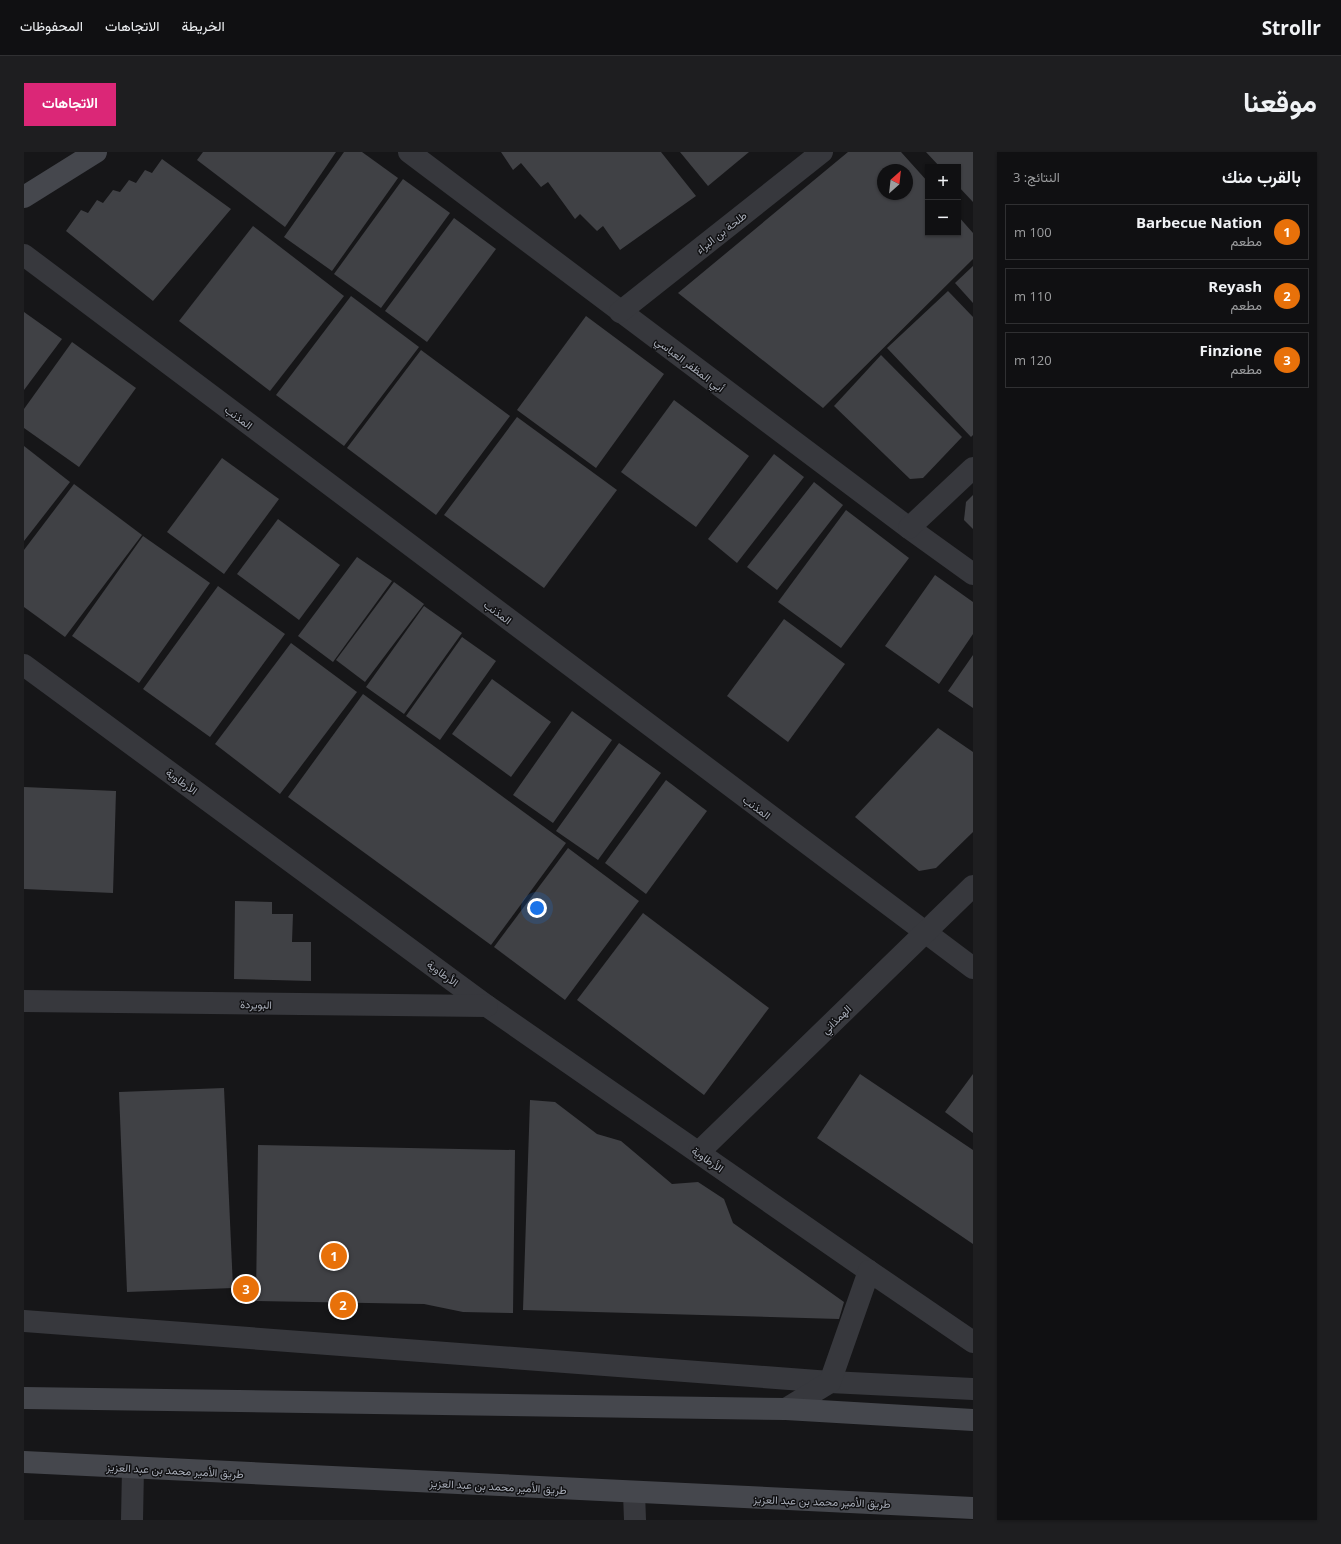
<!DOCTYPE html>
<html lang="ar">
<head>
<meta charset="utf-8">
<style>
  body { margin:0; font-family:"Open Sans",Vazirmatn,sans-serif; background:#1e1e20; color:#f1f3f6; direction:rtl }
  .controls { position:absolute; right:12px; top:12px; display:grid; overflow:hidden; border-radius:0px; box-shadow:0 1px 3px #0004 }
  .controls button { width:36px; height:36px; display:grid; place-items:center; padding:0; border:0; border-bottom:1px solid #303032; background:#101012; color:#f1f3f6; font:20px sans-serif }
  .compass { position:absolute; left:853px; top:12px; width:36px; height:36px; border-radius:50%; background:#101012; box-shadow:0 1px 3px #0004; rotate:27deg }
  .you { position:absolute; left:513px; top:756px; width:14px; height:14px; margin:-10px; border:3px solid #fff; border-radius:50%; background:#1a73e8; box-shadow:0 0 0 6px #1a73e833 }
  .badge { display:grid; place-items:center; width:26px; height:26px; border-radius:50%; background:#db2777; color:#fff; font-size:13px; font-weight:700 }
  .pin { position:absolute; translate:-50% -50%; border:2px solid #fff; box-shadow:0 1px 4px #0006 }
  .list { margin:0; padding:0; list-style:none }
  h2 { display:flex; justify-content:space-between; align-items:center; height:52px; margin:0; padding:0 16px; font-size:17px }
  h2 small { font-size:13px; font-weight:400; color:#9c9d9f }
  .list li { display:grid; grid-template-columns:26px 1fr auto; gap:12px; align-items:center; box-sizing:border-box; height:56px; margin:0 8px 8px; padding:0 8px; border:1px solid #303032; border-radius:0px }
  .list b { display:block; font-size:15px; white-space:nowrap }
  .list p { margin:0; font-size:13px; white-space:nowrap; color:#9c9d9f }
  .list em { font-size:13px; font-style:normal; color:#9c9d9f }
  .map { position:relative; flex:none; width:949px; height:1368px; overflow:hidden; direction:ltr; border-radius:0px }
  header { display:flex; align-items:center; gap:24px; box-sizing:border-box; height:56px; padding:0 20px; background:#101012; border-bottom:1px solid #303032 }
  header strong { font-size:19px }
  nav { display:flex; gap:22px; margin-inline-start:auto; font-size:14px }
  .intro { display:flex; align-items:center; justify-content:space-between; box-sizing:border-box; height:96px; padding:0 24px }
  h1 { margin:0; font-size:28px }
  .button { padding:10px 18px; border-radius:0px; background:#db2777; color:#fff; font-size:14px; font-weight:700 }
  main { display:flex; gap:24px; padding:0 24px }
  aside { flex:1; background:#101012; border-radius:0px; box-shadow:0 1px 3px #0004 }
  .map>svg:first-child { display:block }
  .building { fill:#404145; fill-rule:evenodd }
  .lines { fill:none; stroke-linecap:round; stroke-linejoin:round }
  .street { stroke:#37383d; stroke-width:22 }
  .secondary { stroke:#45474d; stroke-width:22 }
  .labels { text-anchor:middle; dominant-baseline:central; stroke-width:3; stroke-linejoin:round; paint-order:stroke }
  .street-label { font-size:11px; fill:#a8adb8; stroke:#111113 }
</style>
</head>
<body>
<header>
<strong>Strollr</strong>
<nav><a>الخريطة</a><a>الاتجاهات</a><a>المحفوظات</a></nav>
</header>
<div class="intro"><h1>موقعنا</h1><a class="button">الاتجاهات</a></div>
<main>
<aside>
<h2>بالقرب منك<small>النتائج: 3</small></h2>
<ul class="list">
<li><span class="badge" style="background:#e8710a">1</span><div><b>Barbecue Nation</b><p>مطعم</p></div><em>100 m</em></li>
<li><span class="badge" style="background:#e8710a">2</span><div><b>Reyash</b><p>مطعم</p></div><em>110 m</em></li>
<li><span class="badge" style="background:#e8710a">3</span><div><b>Finzione</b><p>مطعم</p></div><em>120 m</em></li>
</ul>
</aside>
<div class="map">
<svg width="949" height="1368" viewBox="0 0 949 1368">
  <rect width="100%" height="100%" fill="#161618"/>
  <g class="building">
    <polygon points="179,0 312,0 261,75 173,8"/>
    <polygon points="320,0 338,0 374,26 308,119 260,85"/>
    <polygon points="477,0 637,0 672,44 596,98 579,74 573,79 556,62 551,67 524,30 517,35 497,11 489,18"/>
    <polygon points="656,0 725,0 684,34"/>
    <path d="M824 0H877L904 30V81H934V64L949 81V107L799 256 654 141ZM859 18H883V42H859Z"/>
    <polygon points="902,0 949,0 949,50 934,34 934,15 916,15"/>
    <polygon points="138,7 207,57 129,149 42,79 57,58 64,61 73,48 79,51 89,38 96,40 105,28 112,31 121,18 128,21"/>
    <polygon points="379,27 426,61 357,156 310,122"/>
    <polygon points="430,66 472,97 403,190 361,159"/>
    <polygon points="229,74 320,144 246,239 155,169"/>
    <polygon points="949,114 949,151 931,131"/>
    <polygon points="924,139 949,165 949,283 947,285 863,196"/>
    <polygon points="327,144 395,195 320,294 252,243"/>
    <polygon points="0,160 38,187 0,238"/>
    <polygon points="562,164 640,222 572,316 493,258"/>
    <polygon points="48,190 112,236 55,315 0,276 0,257"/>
    <polygon points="397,198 486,264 412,363 323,296"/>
    <polygon points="857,203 938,285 899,326 886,327 810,254"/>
    <polygon points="650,248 725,304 672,375 597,320"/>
    <polygon points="493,265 593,338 520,436 420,363"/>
    <polygon points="0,294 46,330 0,389"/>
    <polygon points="750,302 780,325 713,411 684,387"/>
    <polygon points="198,306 255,347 200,422 143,380"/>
    <polygon points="790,330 819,353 753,438 723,415"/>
    <polygon points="50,332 118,383 41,485 0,455 0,398"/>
    <polygon points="949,343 949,377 940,368 942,350"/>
    <polygon points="822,358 885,406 817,496 754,450"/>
    <polygon points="254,367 316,413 275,468 213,422"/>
    <polygon points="119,384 186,431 115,531 48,484"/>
    <polygon points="333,405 368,429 309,510 274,484"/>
    <polygon points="911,423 949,450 949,482 915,532 861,494"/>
    <polygon points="370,430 400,452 341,530 312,508"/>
    <polygon points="194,434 261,482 186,585 119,537"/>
    <polygon points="400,454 438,481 380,562 342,535"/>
    <polygon points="760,467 821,512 764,590 703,544"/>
    <polygon points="438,485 472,509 416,588 382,564"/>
    <polygon points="267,491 333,540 256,642 191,592"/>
    <polygon points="949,503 949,556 924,539"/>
    <polygon points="468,527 527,570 487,625 428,582"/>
    <polygon points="339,542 542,691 467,793 264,645"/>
    <polygon points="548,559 588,588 529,671 489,643"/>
    <polygon points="914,576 949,600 949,680 912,716 895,719 831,665"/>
    <polygon points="595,591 637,621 574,708 532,679"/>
    <polygon points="642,628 683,659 622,742 581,711"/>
    <polygon points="0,635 92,639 89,741 0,737"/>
    <polygon points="544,696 615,749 541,848 470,795"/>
    <polygon points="211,749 248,750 248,762 269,762 268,790 287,790 287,829 210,827"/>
    <polygon points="619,761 745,856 680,943 553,848"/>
    <polygon points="836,922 949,998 949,1092 793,986"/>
    <polygon points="949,922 949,981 921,960"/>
    <polygon points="200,936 209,1136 103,1140 95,940"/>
    <polygon points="506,948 531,950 573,982 597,989 648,1032 674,1030 700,1047 709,1071 820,1150 815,1167 499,1158"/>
    <polygon points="234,993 491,998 489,1161 439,1160 400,1152 232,1149"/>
  </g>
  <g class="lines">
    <g class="street">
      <polyline points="385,0 885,376 949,422"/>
      <polyline points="0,103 949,816"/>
      <polyline points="596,160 798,0"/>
      <polyline points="885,376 949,316"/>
      <polyline points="0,513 463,854 845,1119"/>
      <polyline points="0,849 463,854"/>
      <polyline points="675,1000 949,734"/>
      <polyline points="0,1169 806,1230 949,1237"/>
      <polyline points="762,1257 806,1230 845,1119 949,1190"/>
      <polyline points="610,1341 611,1368"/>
      <polyline points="108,1368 109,1316"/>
    </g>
    <g class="secondary">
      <polyline points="0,45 72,0"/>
      <polyline points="0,1246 762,1257 949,1268"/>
      <polyline points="0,1310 949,1356"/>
    </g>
  </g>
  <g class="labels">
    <g class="street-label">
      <text transform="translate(697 80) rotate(-38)">طلحة بن البراء</text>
      <text transform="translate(666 212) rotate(37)">أبي المظفر العباسي</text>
      <text transform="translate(215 265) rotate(37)">المذنب</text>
      <text transform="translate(474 460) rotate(37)">المذنب</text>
      <text transform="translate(158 629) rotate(36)">الأرطاوية</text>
      <text transform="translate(733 655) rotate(37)">المذنب</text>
      <text transform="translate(419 821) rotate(36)">الأرطاوية</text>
      <text transform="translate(232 852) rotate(1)">البويردة</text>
      <text transform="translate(812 867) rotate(-44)">الهمذاني</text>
      <text transform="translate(684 1007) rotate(35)">الأرطاوية</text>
      <text transform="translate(151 1318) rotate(3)">طريق الأمير محمد بن عبد العزيز</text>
      <text transform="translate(474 1334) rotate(3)">طريق الأمير محمد بن عبد العزيز</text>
      <text transform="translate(798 1349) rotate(2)">طريق الأمير محمد بن عبد العزيز</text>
    </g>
  </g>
</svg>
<div class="controls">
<button>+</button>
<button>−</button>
</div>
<svg class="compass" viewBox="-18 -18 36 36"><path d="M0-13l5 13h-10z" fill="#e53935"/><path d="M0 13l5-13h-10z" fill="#9c9d9f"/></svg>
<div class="you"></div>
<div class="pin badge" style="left:310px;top:1104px;background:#e8710a">1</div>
<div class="pin badge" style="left:319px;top:1153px;background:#e8710a">2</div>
<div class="pin badge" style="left:222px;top:1137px;background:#e8710a">3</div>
</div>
</main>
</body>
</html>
